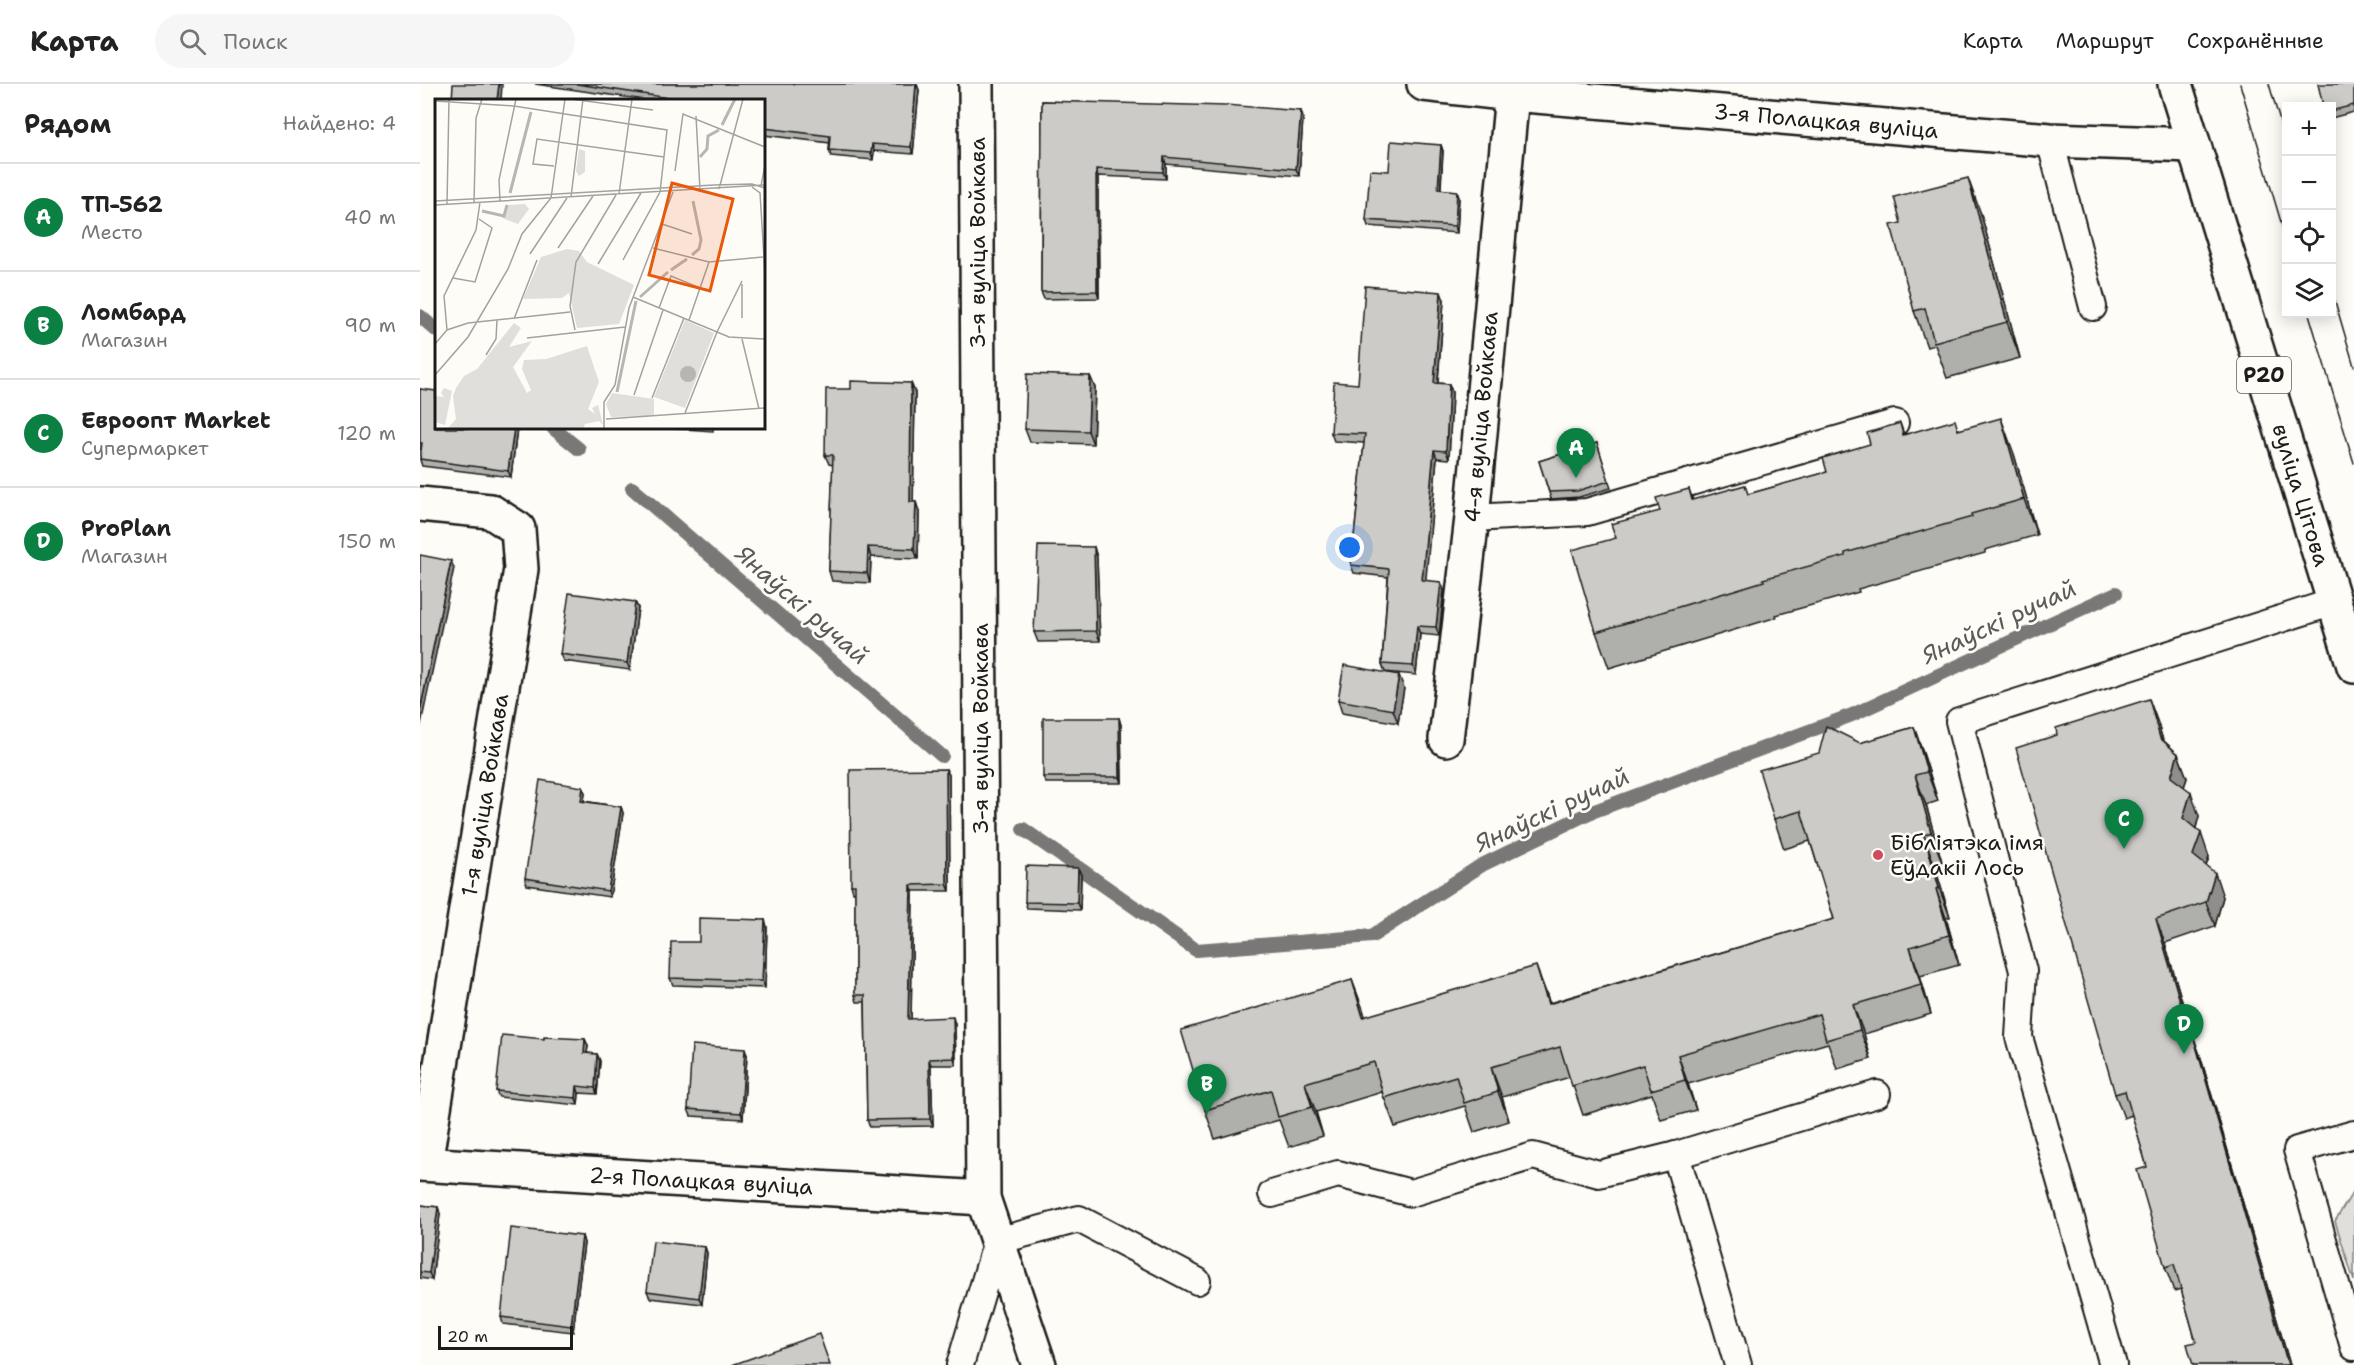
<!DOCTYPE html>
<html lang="ru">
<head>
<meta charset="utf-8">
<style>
  body { margin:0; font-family:"Shantell Sans",sans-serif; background:#f6f6f6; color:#222 }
  .controls { position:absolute; right:18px; top:18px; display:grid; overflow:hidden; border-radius:0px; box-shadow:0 3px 15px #0003 }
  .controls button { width:54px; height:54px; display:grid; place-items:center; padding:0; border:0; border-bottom:2px solid #e0e0e0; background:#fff; color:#222; font:30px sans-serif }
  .scale { position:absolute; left:18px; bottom:15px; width:135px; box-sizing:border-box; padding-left:6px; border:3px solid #1c1c1c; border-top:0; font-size:16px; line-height:21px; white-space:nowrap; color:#1c1c1c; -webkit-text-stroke:4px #fdfcf7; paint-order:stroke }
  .you { position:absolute; left:930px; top:464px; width:21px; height:21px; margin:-15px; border:4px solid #fff; border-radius:50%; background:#1a73e8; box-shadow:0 0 0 9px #1a73e833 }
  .badge { display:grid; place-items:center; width:39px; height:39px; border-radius:50%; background:#0b8043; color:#fff; font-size:20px; font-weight:700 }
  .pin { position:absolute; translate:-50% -50px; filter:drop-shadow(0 2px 3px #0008) }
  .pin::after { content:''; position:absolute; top:32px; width:21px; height:18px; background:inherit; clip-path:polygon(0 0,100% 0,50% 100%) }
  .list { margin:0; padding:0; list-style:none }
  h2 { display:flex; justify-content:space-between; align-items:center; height:78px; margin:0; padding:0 24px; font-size:26px }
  h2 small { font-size:20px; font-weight:400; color:#767676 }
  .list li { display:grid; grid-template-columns:39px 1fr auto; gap:18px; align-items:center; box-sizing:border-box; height:108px; padding:0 24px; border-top:2px solid #e0e0e0 }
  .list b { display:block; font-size:22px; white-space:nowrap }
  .list p { margin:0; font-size:20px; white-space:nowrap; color:#767676 }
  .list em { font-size:20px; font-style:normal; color:#767676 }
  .icon { flex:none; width:33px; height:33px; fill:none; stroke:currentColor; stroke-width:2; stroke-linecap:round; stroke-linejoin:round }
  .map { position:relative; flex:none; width:1934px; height:1281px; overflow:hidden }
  header { display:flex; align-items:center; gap:36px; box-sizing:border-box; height:84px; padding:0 30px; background:#fff; border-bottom:2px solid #e0e0e0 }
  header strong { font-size:28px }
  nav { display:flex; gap:33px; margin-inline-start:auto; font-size:21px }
  .search { width:420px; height:54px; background:#f6f6f6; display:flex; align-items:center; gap:15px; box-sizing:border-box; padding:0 21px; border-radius:33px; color:#767676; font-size:22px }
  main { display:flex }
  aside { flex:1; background:#fff }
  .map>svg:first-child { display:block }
  .green { fill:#e0dfdb; stroke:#7e7e7c; stroke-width:1.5 }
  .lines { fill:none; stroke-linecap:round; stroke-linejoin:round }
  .stream { stroke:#797876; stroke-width:14 }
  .service-casing { stroke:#1c1c1c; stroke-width:30 }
  .minor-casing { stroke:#1c1c1c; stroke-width:38 }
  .primary-casing { stroke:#1c1c1c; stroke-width:38 }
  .service { stroke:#fdfcf7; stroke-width:26 }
  .minor { stroke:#fdfcf7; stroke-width:33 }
  .primary { stroke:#fdfcf7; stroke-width:33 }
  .tram { stroke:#1c1c1c; stroke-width:1.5 }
  .wall { fill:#afafac; stroke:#1c1c1c; stroke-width:1.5 }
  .shaded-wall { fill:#8f8e8c; stroke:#1c1c1c; stroke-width:1.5 }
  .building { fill:#cccbc8; stroke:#1c1c1c; stroke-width:1.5 }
  .poi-dot { fill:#d1495b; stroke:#fdfcf7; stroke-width:2 }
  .labels { text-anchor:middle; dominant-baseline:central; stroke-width:5; stroke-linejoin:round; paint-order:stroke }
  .shield { fill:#fdfcf7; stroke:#605f5e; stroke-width:1.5 }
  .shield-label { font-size:21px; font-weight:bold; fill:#1c1c1c }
  .street-label { font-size:22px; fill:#1c1c1c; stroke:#fdfcf7 }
  .poi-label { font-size:22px; fill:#1c1c1c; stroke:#fdfcf7; text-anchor:start }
  .water-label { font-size:24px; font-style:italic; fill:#5a5a58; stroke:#fdfcf7 }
  .inset-river { fill:none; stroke:#b7b6b2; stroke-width:3 }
  .inset-road { fill:none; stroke:#a3a29f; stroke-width:1.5 }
  .view { fill:#e8590c; fill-opacity:0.15; stroke:#e8590c; stroke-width:3 }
  .inset-edge { fill:none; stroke:#1c1c1c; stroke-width:3 }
</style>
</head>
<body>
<header>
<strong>Карта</strong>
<div class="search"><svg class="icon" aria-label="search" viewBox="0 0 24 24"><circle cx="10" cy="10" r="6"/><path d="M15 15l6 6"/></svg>Поиск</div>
<nav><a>Карта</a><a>Маршрут</a><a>Сохранённые</a></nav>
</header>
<main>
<aside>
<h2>Рядом<small>Найдено: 4</small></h2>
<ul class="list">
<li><span class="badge">A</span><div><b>ТП-562</b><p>Место</p></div><em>40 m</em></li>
<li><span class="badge">B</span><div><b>Ломбард</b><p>Магазин</p></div><em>90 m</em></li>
<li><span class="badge">C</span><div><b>Евроопт Market</b><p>Супермаркет</p></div><em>120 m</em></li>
<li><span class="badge">D</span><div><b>ProPlan</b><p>Магазин</p></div><em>150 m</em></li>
</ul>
</aside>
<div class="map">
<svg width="1934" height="1281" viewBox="0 0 1934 1281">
  <rect width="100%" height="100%" fill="#fdfcf7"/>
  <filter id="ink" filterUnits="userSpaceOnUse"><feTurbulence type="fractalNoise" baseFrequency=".0167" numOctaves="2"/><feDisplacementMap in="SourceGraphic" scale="12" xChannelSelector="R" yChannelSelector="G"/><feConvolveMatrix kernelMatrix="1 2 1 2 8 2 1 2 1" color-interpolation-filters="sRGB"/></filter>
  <g filter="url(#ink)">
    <polygon class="green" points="1934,1106 1934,1197 1915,1137"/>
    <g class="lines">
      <g class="stream">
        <polyline points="0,232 16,246"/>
        <polyline points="133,344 159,365"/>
        <polyline points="212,404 522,672"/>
        <polyline points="603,745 776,866 952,852 1062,781 1169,729 1432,631 1696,509"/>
      </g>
      <g class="service-casing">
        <g id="service">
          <polyline points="1630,56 1673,223"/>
          <polyline points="1052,434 1167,428 1475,339"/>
          <polyline points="1934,1050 1877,1066 1934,1263"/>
          <polyline points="1256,1071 1318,1281"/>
          <polyline points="852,1110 918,1090 991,1109 1113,1072 1179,1090 1256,1071 1457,1010"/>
          <polyline points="540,1281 577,1157 659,1135 777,1197"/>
          <polyline points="1693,1281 1599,953 1603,887 1539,637 1914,518"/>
        </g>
      </g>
      <g class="minor-casing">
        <g id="minor">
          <polyline points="556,0 563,1114 619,1281"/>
          <polyline points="1004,0 1092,10 1630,56 1773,61"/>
          <polyline points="0,420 70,427 98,445 101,485 5,1080"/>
          <polyline points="1026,655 1052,434 1092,10"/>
          <polyline points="0,1080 563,1114"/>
        </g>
      </g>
      <g class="primary-casing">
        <polyline id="primary" points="1755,0 1934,582"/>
      </g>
      <use href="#service" class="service"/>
      <use href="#minor" class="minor"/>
      <use href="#primary" class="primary"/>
      <g class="tram">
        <polyline points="1820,0 1866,155"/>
        <polyline points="1849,0 1866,58"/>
        <polyline points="1912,207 1934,282"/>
        <polyline points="1889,230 1934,379"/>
      </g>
    </g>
    <g class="wall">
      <polygon points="115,0 497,0 499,6 493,70 454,67 453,76 411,72 409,66 410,59 344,51 344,16 225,16"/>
      <polygon points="1934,0 1934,28 1911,34 1911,22"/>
      <polygon points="622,17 881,27 883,34 879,92 746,80 746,95 678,92 679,214 624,215 621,208"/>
      <polygon points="1021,61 1023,67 1021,105 1039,113 1037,149 948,142 946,136 969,87"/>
      <polygon points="1561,130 1600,274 1527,294 1515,261 1507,263 1494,227"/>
      <polygon points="1024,216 1018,299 1029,300 1032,308 1029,375 1017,374 1005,497 1024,506 1019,552 1000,550 996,591 965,588 962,580 968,493 934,489 931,481 944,359 914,357 911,349 938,300"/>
      <polygon points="670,292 675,304 673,360 610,358 605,345"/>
      <polygon points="491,299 495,309 493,418 496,418 499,428 498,475 451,473 450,499 412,497 409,487 413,381 409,380 405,371 431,305"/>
      <polygon points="0,305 97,344 91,393 2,382 0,376 1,366 0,365"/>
      <polygon points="1480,339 1484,350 1539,345 1594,370 1617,451 1565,466 1565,469 1438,505 1439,508 1356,531 1357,533 1189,584 1176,548 1196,454 1240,427 1269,405 1273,416 1329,410 1407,388 1450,360"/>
      <polygon points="249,344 293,344 293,347"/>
      <polygon points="1177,359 1191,404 1159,413 1131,415 1119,377"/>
      <polygon points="674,463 677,474 680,557 618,558 614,548"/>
      <polygon points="215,518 218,524 210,586 143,577 140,570"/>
      <polygon points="984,604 978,639 922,629 918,616"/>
      <polygon points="1729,615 1743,656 1758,670 1767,694 1764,703 1779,732 1776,744 1789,773 1786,782 1803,813 1795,842 1745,859 1771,948 1780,971 1870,1281 1773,1281 1776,1258 1761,1205 1754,1207 1745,1183 1727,1083 1712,1031 1704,1034 1695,1010"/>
      <polygon points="699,634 701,641 702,699 626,699 623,693"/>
      <polygon points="1494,643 1504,672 1518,717 1506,721 1522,778 1514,780 1530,833 1526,834 1539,881 1500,892 1511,930 1444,950 1451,975 1417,985 1408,959 1268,1000 1276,1026 1241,1036 1232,1010 1163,1031 1150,993 1082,1013 1089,1037 1054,1048 1045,1022 975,1043 962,1008 896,1028 903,1052 869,1063 859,1036 795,1055 785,1026 932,896 945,933 1127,911 1129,919 1414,835 1390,757 1364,765 1354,735 1440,659"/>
      <polygon points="526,685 529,691 530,807 493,807 491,935 535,940 536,981 511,981 513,1042 450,1043 447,1036 445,918 437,918 435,911 435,808 433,808 431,801"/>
      <polygon points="163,703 165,709 164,717 201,723 203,729 190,813 107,801 105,794"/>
      <polygon points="658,784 661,791 660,826 607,824 605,818"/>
      <polygon points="345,836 347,843 345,904 253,901 250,894 279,858"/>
      <polygon points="124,955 165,955 168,962 167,969 177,970 180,977 177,1010 159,1009 158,1021 79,1013 76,1007"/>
      <polygon points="327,971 323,1035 271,1032 268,1025"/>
      <polygon points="0,1121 18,1123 20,1130 12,1196 0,1194"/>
      <polygon points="162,1152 164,1159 153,1248 83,1240 81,1233"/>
      <polygon points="285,1163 287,1169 282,1220 230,1214 227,1207"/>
    </g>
    <g class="shaded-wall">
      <polygon points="79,0 82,0 81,16 77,16"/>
      <polygon points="496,0 499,6 493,70 491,63"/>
      <polygon points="881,27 883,34 879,92 876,85"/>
      <polygon points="452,60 454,67 453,76 451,69"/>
      <polygon points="1021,61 1023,67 1020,111 1018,105"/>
      <polygon points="744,73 746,80 746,95 743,88"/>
      <polygon points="676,85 678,92 679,214 677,207"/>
      <polygon points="1548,94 1561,130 1600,274 1587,238"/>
      <polygon points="1037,107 1039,113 1037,149 1035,142"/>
      <polygon points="1021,208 1024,216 1017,308 1014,299"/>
      <polygon points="670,292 675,304 673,360 668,347"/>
      <polygon points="491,299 495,309 493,428 490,418"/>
      <polygon points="1029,300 1032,308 1029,375 1026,367"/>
      <polygon points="1581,334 1594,370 1617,451 1604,415"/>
      <polygon points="94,344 97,344 91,393 88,387"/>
      <polygon points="1014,366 1017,374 1005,505 1002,496"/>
      <polygon points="496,418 499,428 498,475 494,465"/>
      <polygon points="448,463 451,473 450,499 447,489"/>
      <polygon points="674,463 677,474 680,557 676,547"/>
      <polygon points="31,477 34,484 0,645 0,627"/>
      <polygon points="1021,498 1024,506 1019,552 1016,543"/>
      <polygon points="215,518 218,524 210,586 207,579"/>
      <polygon points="997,542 1000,550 996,591 993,582"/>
      <polygon points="979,591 984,604 978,639 973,626"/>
      <polygon points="1729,615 1738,639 1749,678 1740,654"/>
      <polygon points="699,634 701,641 702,699 700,693"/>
      <polygon points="1494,643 1504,672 1518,717 1507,688"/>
      <polygon points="1758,670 1767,694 1759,717 1751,693"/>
      <polygon points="526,685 529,691 530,807 527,800"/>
      <polygon points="1495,691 1506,721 1522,778 1511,748"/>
      <polygon points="163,703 165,709 163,723 161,717"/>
      <polygon points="1771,708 1779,732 1772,758 1763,734"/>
      <polygon points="201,723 203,729 190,813 188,807"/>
      <polygon points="1781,749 1789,773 1782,794 1773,771"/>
      <polygon points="1504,751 1514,780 1530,833 1519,804"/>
      <polygon points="658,784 661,791 660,826 657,819"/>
      <polygon points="1795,789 1803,813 1795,842 1786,818"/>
      <polygon points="491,801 493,807 491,941 488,935"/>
      <polygon points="1516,805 1526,834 1539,881 1529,851"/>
      <polygon points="1736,835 1745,859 1778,972 1769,948"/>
      <polygon points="345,836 347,843 345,904 342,897"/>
      <polygon points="1490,863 1500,892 1511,930 1501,901"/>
      <polygon points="1116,882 1127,911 1139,949 1128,920"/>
      <polygon points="932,896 943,925 954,963 943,933"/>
      <polygon points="1433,921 1444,950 1451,975 1440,946"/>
      <polygon points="533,933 535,940 536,981 534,974"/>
      <polygon points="1772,948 1780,971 1870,1281 1868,1281"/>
      <polygon points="165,955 168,962 166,975 164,969"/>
      <polygon points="325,965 327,971 323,1035 321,1029"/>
      <polygon points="177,970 180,977 177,1010 175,1004"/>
      <polygon points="1258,971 1268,1000 1276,1026 1265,996"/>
      <polygon points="509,975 511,981 513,1042 510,1035"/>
      <polygon points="1071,983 1082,1013 1089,1037 1078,1008"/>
      <polygon points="885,999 896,1028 903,1052 892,1023"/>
      <polygon points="157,1002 159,1009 158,1021 156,1014"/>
      <polygon points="18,1123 20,1130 12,1196 9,1189"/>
      <polygon points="162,1152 164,1159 153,1248 151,1242"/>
      <polygon points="285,1163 287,1169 282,1220 279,1214"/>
    </g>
    <g class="building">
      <polygon points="33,0 79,0 77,16 32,16"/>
      <polygon points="157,0 496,0 491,63 452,60 451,69 409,66 410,52 344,44 344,16 255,16 255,15"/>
      <polygon points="1898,0 1934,0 1934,21 1911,27 1911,22 1903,22"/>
      <polygon points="622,17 806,22 806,21 881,27 876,85 744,73 743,88 676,85 677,207 621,208"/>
      <polygon points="971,57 1021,61 1018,105 1037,107 1035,142 946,136 950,86 969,87"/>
      <polygon points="1548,94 1587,238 1514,258 1505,224 1494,227 1471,141 1481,139 1474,113"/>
      <polygon points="945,202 1021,208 1014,299 1029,300 1026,367 1014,366 1002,496 1021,498 1016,543 997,542 993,582 962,580 969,485 931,481 945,350 911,349 914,298 938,300"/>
      <polygon points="607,290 670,292 668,347 605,345"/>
      <polygon points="431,297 491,299 490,418 496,418 494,465 448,463 447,489 409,487 413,371 405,371 406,305 431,305"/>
      <polygon points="0,305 16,307 16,344 94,344 88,387 0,375 2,359 0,359"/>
      <polygon points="1581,334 1604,415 1551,430 1552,433 1425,469 1425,472 1343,495 1344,497 1176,548 1152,466 1196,454 1191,440 1240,427 1236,414 1269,405 1272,416 1325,401 1328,410 1407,388 1403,374 1450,360 1447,349 1480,339 1483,351 1535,336 1538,346"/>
      <polygon points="1177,359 1189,397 1157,407 1129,408 1119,377"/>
      <polygon points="618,462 674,463 676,547 614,548"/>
      <polygon points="0,471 31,477 0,627"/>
      <polygon points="149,509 215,518 207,579 140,570"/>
      <polygon points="924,581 979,591 973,626 918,616"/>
      <polygon points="1729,615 1740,654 1758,670 1751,693 1771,708 1763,734 1781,749 1773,771 1795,789 1786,818 1736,835 1769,948 1772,948 1868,1281 1773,1281 1767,1260 1776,1258 1754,1180 1745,1183 1717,1086 1727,1083 1705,1007 1695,1010 1596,664 1637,651 1636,644"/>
      <polygon points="623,634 699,634 700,693 623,693"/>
      <polygon points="1406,642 1440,659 1494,643 1507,688 1495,691 1511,748 1504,751 1519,804 1516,805 1529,851 1490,863 1501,901 1433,921 1440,946 1406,956 1399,930 1258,971 1265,996 1231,1006 1223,981 1152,1002 1140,963 1071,983 1078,1008 1044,1019 1036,992 964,1014 954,978 885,999 892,1023 858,1033 851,1006 785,1026 761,946 932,896 943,933 1116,882 1128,920 1414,835 1381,727 1354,735 1339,686 1399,669"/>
      <polygon points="526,685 527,800 491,801 488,935 533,933 534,974 509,975 510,1035 447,1036 445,911 435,911 435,801 431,801 430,686"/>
      <polygon points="120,696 163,703 161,717 201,723 188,807 105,794"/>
      <polygon points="606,782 658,784 657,819 605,818"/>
      <polygon points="279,834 345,836 342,897 250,894 251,858 279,858"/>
      <polygon points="82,951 124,955 124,953 165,955 164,969 177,970 175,1004 157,1002 156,1014 76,1007"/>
      <polygon points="272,961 325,965 321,1029 268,1025"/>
      <polygon points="0,1121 18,1123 9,1189 0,1188"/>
      <polygon points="91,1144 162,1152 151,1242 81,1233"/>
      <polygon points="233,1157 285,1163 279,1214 227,1207"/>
      <polygon points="399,1250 410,1281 312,1281"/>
    </g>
  </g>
  <circle class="poi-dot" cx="1458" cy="771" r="6"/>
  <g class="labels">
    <rect class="shield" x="1817" y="273" width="54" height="36" rx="4.5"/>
    <g class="shield-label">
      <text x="1844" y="291">Р20</text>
    </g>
    <g class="street-label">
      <text transform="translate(1406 37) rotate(5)">3-я Полацкая вуліца</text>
      <text transform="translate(557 159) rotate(-90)">3-я вуліца Войкава</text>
      <text transform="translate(1061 333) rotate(-85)">4-я вуліца Войкава</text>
      <text transform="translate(1881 411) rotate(73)">вуліца Цітова</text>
      <text transform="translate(560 645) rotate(-90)">3-я вуліца Войкава</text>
      <text transform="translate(65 711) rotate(-81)">1-я вуліца Войкава</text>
      <text transform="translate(281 1097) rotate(3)">2-я Полацкая вуліца</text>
    </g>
    <g class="poi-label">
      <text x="1470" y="758">Бібліятэка імя<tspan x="1470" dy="25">Еўдакіі Лось</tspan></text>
    </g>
    <g class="water-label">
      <text transform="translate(382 521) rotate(41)">Янаўскі ручай</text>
      <text transform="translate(1579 538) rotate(-25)">Янаўскі ручай</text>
      <text transform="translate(1132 726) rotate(-25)">Янаўскі ручай</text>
    </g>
  </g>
  <g transform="translate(15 15)">
    <rect width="330" height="330" fill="#fdfcf7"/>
    <path d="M144 50 150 52V73L144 77 141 72ZM90 105 94 110 83 125 67 119 72 106ZM132 150 144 152 152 163 199 186 184 225 142 229 134 194 127 199 88 200 106 158ZM250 221 279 234 250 309 219 298ZM79 224 86 229 74 248 97 242 78 268 92 294 96 291 87 270 89 261 111 260 152 247 164 283 153 310 160 315 157 309 163 306 168 326 164 322 150 325 148 330H12L21 320 18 297 21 289 29 277 42 270ZM9 289 17 292 10 326 0 323V297L9 298 6 294ZM177 294 219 300V317L176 318 171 305Z" fill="#e0dfdb"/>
    <path d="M245 275a8 8 0 1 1 16 0a8 8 0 1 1-16 0Z" fill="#b7b6b2"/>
    <path class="inset-river" d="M287 26 300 0M265 58 272 50 273 37 284 31M75 94 96 13M47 112 69 117 72 106M257 156 264 150 266 141 258 102M236 171 252 160M205 198 233 173M182 293 201 202"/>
    <path class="inset-road" d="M136 0 218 11M0 2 79 7 232 31 225 93 188 161M261 17 265 91M119 67 98 65 102 40 229 58M240 72 248 15 330 48M326 87 330 66M317 88 325 94 330 175M284 90 308 0M184 95 197 0M136 98 148 0M0 102 279 86 317 85 330 89M65 102 64 81 81 0M39 104 41 19 47 0M12 105 14 0M0 106 330 86M227 125 257 135M123 149 158 97M218 149 274 163 328 158M95 155 132 99M163 165 206 94M18 179 40 183 57 129 44 120M198 198 294 238 330 240M224 209 236 177 265 189M307 219V185M79 220 102 161M254 221 274 163M12 231 9 197 41 131 45 103M140 231 135 207 141 163 181 96M92 239 190 228M307 240 324 310M0 245 12 231 33 224 135 213M51 256 61 240 62 221M0 276 33 238 73 170 87 135 116 99 130 0M199 296 228 211M217 299 249 219M250 314 282 233 307 182M171 320 330 309M169 330V303L180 286 194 209 238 93"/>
    <path class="view" d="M237 84 298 100 275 192 214 176Z"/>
    <rect width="330" height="330" class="inset-edge"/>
  </g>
</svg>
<div class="controls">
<button>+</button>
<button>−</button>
<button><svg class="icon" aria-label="locate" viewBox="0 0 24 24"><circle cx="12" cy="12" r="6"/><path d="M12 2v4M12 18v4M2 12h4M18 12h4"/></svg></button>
<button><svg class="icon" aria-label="layers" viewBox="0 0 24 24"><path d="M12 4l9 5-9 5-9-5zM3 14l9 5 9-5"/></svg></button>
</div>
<div class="scale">20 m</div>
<div class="you"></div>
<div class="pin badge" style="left:1156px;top:394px">A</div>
<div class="pin badge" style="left:787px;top:1030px">B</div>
<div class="pin badge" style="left:1704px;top:765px">C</div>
<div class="pin badge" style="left:1764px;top:970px">D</div>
</div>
</main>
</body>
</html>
